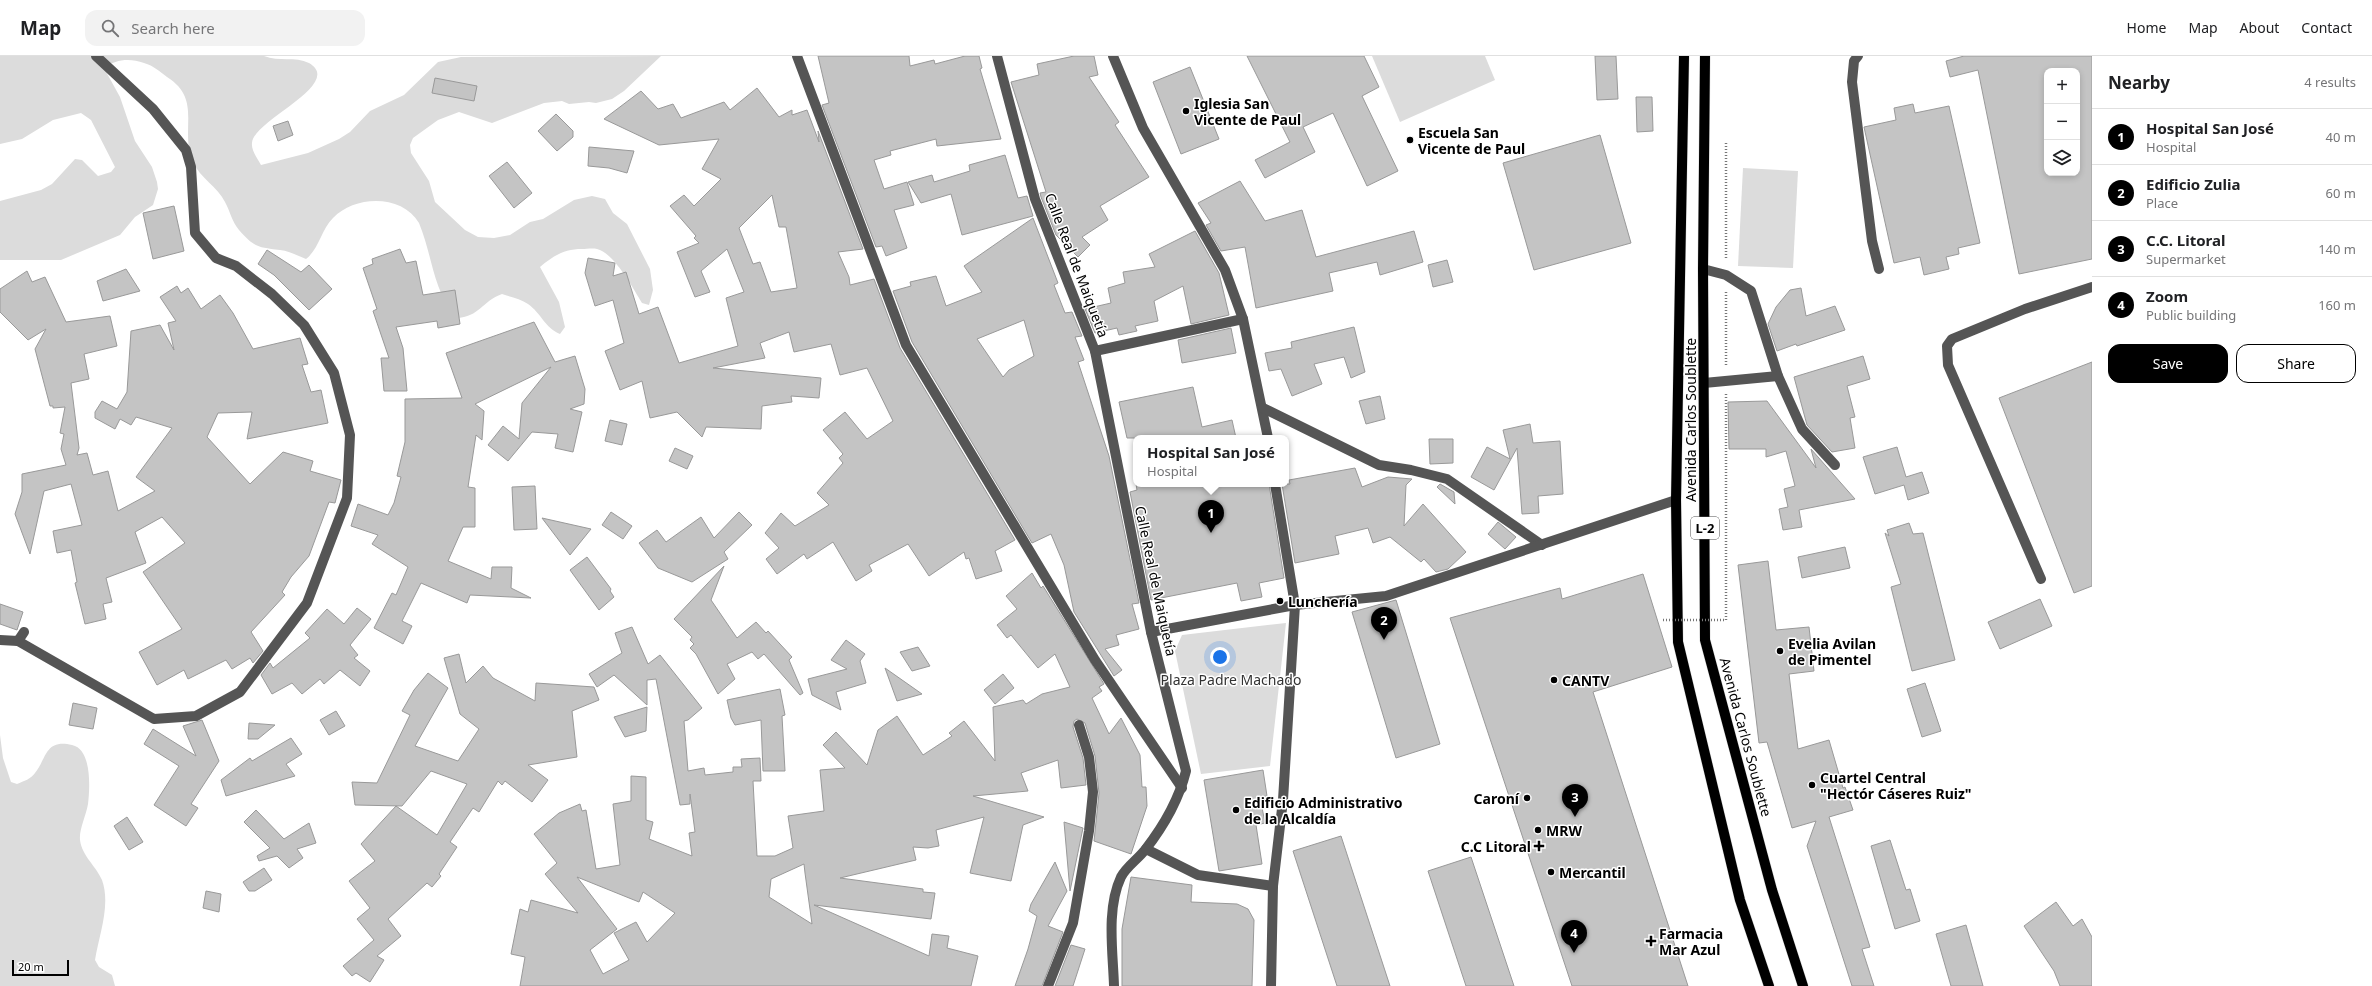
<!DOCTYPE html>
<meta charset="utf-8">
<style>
body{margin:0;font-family:"Noto Sans",sans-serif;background:#f2f2f2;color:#202124}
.controls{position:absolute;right:12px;top:12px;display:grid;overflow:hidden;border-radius:8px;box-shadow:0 2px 6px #0003}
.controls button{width:36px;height:36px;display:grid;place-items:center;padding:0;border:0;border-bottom:1px solid #e0e0e0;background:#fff;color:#202124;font:20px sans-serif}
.scale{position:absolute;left:12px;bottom:10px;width:57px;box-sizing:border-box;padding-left:4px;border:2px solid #000;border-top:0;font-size:11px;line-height:14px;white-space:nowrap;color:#000;-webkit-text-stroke:3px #fff;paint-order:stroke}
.you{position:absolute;left:1220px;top:601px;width:14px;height:14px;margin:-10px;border:3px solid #fff;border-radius:50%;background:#1a73e8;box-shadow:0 0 0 6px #1a73e833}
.badge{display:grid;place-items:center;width:26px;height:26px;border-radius:50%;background:#000;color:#fff;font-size:13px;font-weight:700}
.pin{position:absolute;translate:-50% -33px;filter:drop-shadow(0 1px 2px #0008)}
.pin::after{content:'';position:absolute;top:21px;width:14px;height:12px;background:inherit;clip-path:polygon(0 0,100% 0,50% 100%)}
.popup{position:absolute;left:1133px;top:379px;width:156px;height:52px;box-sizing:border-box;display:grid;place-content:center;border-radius:8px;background:#fff;filter:drop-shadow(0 1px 3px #0005);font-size:13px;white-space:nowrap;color:#757577}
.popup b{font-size:15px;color:#202124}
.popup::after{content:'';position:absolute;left:50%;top:100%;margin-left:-8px;border:8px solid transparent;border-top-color:#fff}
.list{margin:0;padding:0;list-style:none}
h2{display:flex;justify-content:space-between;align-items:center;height:52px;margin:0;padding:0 16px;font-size:17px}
h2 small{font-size:13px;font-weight:400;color:#757577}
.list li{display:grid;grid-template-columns:26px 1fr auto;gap:12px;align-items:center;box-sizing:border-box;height:56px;padding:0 16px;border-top:1px solid #e0e0e0}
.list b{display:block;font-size:15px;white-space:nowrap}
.list p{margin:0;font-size:13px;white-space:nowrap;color:#757577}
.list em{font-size:13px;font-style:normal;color:#757577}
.actions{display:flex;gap:8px;padding:12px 16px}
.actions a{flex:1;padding:9px 0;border:1px solid #000;border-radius:12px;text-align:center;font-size:14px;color:#000}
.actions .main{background:#000;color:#fff}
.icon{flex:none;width:22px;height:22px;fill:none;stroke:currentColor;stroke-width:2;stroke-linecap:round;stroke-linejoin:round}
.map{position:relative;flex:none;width:2092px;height:930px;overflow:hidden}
header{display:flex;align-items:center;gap:24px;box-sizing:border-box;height:56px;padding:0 20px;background:#fff;border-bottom:1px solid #e0e0e0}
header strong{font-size:19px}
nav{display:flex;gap:22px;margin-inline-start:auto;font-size:14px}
.search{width:280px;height:36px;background:#f2f2f2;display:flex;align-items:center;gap:10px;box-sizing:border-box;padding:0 14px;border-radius:12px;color:#757577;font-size:15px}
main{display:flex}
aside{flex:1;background:#fff}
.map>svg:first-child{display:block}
.green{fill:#dcdcdc}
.building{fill:#c4c4c4;stroke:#999;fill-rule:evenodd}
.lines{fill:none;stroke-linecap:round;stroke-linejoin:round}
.major-casing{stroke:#dbdbdb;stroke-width:11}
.path{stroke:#777;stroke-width:2.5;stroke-dasharray:1 2;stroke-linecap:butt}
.minor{stroke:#555;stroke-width:10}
.major{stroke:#000;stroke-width:10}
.path-bridge{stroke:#777;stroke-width:2.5;stroke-dasharray:1 2;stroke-linecap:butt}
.poi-dot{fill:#000;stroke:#fff;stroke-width:1.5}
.labels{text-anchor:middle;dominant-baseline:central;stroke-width:3;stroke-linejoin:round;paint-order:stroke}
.shield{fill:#fff;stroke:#4c4c4c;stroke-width:1}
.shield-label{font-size:13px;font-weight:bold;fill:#000}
.poi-label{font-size:14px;font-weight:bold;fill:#000;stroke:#fff;text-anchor:start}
.street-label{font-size:14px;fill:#000;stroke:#fff}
.park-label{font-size:14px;fill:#333;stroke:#fff}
</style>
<header>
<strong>Map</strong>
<div class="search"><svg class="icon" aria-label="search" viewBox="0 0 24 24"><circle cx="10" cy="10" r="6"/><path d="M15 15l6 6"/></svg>Search here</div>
<nav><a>Home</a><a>Map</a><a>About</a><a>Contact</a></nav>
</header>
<main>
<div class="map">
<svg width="2092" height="930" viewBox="0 0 2092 930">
<rect width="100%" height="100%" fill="#fff"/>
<g class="green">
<path d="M0,0H264C279,6 295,0 309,7C345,28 253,64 252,87C251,95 258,103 261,109L308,97L339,83L350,76L370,55L404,39L438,6L461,1L661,0L624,35L612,43L596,47L589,46L569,48L562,45L544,47L492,67L459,56L438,64L413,82L410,89L411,97L429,125L435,146L465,174L478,181L494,182L510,179L530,166L543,163L574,144L592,140L605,143L613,157L627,168L650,213L653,234L649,249L642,247C633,232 614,197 597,193C593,192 586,193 582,193C564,193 553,200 540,211L559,246L565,271L560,278C545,272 541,257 528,248C521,243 510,241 502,238C482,245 480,261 456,262C432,232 433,201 419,167C402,138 355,139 333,162C321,174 319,193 306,203C298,200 289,195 280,194C258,191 255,192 239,174C232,166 230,155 225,146C218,131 200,122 193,106C179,73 203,44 167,21C159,15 154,10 144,7C130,2 116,3 104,12L120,41L135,85L152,111L157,126L158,133L153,149L135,161L120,179L61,204H0V145L41,134L52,128L75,103L82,104L98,120L111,116L115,111L91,64L81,57L53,64L22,83L0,88Z"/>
<polygon points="1372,0 1485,0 1495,24 1400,66"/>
<polygon points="1743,112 1798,115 1793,212 1738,210"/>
<polygon points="1286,567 1270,710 1201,718 1175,595 1182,579"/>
<path d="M0,679L3,702L11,726L17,728C24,725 31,723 35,717C47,702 45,683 72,689C92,693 90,732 88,748C86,760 79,773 80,784C82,800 96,810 102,824C111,849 99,879 95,904L99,911L112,919L115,930H0Z"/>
</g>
<g class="building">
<polygon points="818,0 909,0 910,10 934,4 935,8 965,0 979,0 982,12 980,13 1001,83 937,90 936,83 890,95 891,99 874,104 884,133 907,126 914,149 894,154 907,192 886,200 882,190 876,191 822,49 829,47"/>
<polygon points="1074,0 1094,0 1098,19 1089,21 1119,66 1115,69 1149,121 1100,150 1108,164 1082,181 1090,189 1078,201 1056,179 1041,141 1040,137 1046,136 1011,26 1039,19 1037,8"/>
<polygon points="1247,0 1364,0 1379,31 1362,40 1398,115 1367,130 1333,57 1303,71 1315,96 1265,122 1255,104 1290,86"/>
<polygon points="1595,0 1616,0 1618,43 1597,44"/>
<path d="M1964,0H2092V203L2019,218L1978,14L1950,21L1946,5ZM2047,15H2077V117H2047Z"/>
<polygon points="1190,11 1219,83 1181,98 1153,26"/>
<polygon points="435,22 477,30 474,45 432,37"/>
<path d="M757,32L779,61L792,54V59L807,54L819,86L818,75L863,193L838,196L849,221L850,229L874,223L900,292L1015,484L995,495L1002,515L976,523L969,502L966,503L964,496L929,520L908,488L869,509L872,515L856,525L833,486L807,503L804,498L777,518L766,503L779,492L765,477L781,457L795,470L829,449L817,437L843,407L839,402L843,398L823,374L845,356L867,383L893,365L867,312L840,319L831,288L794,296L789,276L760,287L765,302L713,312L821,322L819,342L791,340L792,346L762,350L761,373L706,371L702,381L677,356L650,362L642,325L620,334L605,295L624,287L613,244L595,250L585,217L588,202L615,207L613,220L626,216L639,258L658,251L679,307L738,290L726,242L744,236L727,193L701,215L710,236L695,241L677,196L699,187L694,182L696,180L670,150L684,139L694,150L721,123L702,113L719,83L659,89L604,63L641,35L658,53L673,48L681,62L724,46L730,54ZM772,139L779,171H786L797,232L771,236L760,206L753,208L739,172Z"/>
<polygon points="1636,41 1652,41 1653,75 1637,76"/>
<polygon points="1913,48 1915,57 1949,50 1980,187 1958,192 1959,198 1946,201 1949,213 1924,219 1920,201 1894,207 1864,71 1896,64 1894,52"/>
<polygon points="556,58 573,75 573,81 557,95 538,75"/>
<polygon points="288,65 293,79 278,85 273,70"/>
<polygon points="1600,79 1631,187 1534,214 1503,107"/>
<polygon points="589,91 634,95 627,117 609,112 588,110"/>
<polygon points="1005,99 1018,142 1027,140 1033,160 962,179 951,138 921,147 908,126 932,119 934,126 970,115 969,109"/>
<polygon points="507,106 532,137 514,152 489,120"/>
<polygon points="1240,125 1265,165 1302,154 1316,201 1414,175 1423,206 1380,219 1377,206 1329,217 1333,235 1256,252 1245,191 1221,195 1206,169 1211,167 1198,147"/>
<polygon points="174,150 184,195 153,203 143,157"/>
<path d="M1033,162L1058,227L1054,229L1065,257L1072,256L1082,280L1075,281L1084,304L1078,306L1109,400L1139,547L1132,548L1139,573L1116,579L1119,589L1105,593L1122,614L1114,620L1074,556L1064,509L1051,478L1032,487L912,286L893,235L911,230L910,226L936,220L946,250L982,236L964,210ZM1024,264L1034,300L1009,314L1003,321L977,283Z"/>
<polygon points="1195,175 1219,217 1229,259 1191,268 1183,230 1154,245 1158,265 1135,270 1137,275 1119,279 1117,272 1095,277 1085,253 1111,247 1108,232 1125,227 1123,216 1155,211 1149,198"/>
<polygon points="400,193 406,207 416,205 423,239 455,234 460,268 438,272 437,265 396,271 403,292 407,335 384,335 381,302 389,302 373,255 377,253 363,212 373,208 372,203"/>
<polygon points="267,194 301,216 309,209 332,233 309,254 274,219 258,208"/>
<polygon points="1447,204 1453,226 1433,231 1428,209"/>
<polygon points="126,213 140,235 103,245 97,225"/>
<polygon points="27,215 32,226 45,221 66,266 110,260 117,290 84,298 89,323 71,327 79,392 77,399 87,397 93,419 108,415 118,455 155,435 136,421 172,372 136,361 131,369 120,363 115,373 95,362 95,356 102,345 117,353 127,336 131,275 160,269 174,294 168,267 176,265 160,241 177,230 181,237 188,232 201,253 220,239 233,257 253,293 300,282 308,308 302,309 311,336 321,334 328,367 247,383 252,356 218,357 207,381 250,428 283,396 313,405 310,415 341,424 335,447 329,446 309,500 291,521 282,536 285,539 251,576 263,595 253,607 250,602 232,613 226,604 188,623 184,614 157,629 139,596 182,573 143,516 185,487 162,461 135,476 146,507 106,522 112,546 103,548 106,563 85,568 75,527 77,526 71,494 57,497 53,475 82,469 71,428 44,435 30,498 15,458 22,436 22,418 66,409 61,393 64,378 60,377 65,351 53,352 53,350 50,350 35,293 46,273 28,284 0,256 0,233"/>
<polygon points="1801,232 1806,260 1835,250 1845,274 1797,290 1796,288 1777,295 1768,268 1776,251 1790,234"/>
<polygon points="534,266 555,306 575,300 585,333 584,348 570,353 582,356 573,396 555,392 558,378 532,376 508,405 488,389 503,370 519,383 522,347 551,311 475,348 484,355 482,384 476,379 468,431 475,432 475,471 463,471 448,505 491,523 492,511 512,511 511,532 531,542 470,539 467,547 421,527 402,565 412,570 403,588 374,572 392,537 396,539 408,511 372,488 378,479 351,470 358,448 388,459 394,447 401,421 397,420 405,386 405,343 462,342 446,297"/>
<polygon points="1354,271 1365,316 1351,322 1344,301 1314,308 1322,328 1292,340 1281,313 1269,315 1265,297 1292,292 1291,286"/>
<polygon points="1231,272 1236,297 1182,307 1178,284"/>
<polygon points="1863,300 1870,323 1847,330 1855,361 1850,362 1855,392 1832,396 1807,369 1794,321"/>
<polygon points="2092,306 2092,530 2074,537 1999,342"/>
<polygon points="1193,331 1202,371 1232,364 1236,382 1127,382 1119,346"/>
<polygon points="1380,340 1385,363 1366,368 1359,345"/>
<polygon points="1767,345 1816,412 1811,393 1855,443 1799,454 1802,471 1783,474 1779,453 1788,451 1784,433 1795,430 1786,395 1766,401 1766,393 1729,393 1728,346"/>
<polygon points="610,364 627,368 622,389 605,385"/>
<polygon points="1530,368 1533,387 1560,385 1563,438 1538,440 1539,457 1522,458 1517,392 1494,434 1471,421 1487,391 1510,403 1503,374"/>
<polygon points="1429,383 1453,383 1453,407 1430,408"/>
<polygon points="1897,391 1906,421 1922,416 1929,437 1908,444 1904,429 1875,438 1863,401"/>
<polygon points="675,392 693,400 687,413 669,405"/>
<polygon points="1355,412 1362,431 1388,421 1412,423 1406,429 1404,470 1423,448 1466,496 1448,513 1436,516 1424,503 1421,506 1390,481 1373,487 1368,472 1335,480 1339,498 1295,507 1282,428 1290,428 1289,424"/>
<polygon points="1136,428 1269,428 1284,522 1259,527 1262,541 1241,545 1237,527 1151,544 1130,436 1137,434"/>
<polygon points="1440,428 1454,436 1455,448 1437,431"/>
<polygon points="535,430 537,473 514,474 512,431"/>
<polygon points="611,456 632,470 623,483 602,469"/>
<polygon points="739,456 752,469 724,496 728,503 692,526 658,512 639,487 657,474 666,486 701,461 714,482"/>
<polygon points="542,462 591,473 570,499"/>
<polygon points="1498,466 1516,481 1505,493 1488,478"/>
<polygon points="1909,467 1913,478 1923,477 1955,604 1912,615 1891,531 1901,528 1885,477 1889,480 1887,474"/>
<polygon points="1845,491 1850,512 1802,522 1798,501"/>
<polygon points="587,501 611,533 610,535 614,541 599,554 570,514"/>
<polygon points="1768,505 1776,574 1809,571 1814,615 1789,618 1798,693 1829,684 1843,732 1845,731 1853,754 1829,761 1870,891 1862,893 1874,930 1852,930 1807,790 1816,765 1792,772 1767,686 1759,687 1738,509"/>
<polygon points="724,510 711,544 737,582 756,566 766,577 768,575 792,601 789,604 803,637 800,639 764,598 758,603 752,596 727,608 735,623 718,638 696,598 690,592 694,588 690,584 692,581 674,563"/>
<path d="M1032,517L1041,532L1043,530L1104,628L1099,631L1102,635L1092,642L1109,678L1121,662L1140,699L1142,731H1146L1147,750L1131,798L1094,785L1099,737L1095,700L1085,667L1077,663L1074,665L1073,671L1083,702L1086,729L1061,732L1058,704L1021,717L1028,735L973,740L1044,761L1023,769L1011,825L970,817L984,761L936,774L939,790L928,792L913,791L916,804L840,822L923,833V836L935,837L931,863L814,849L929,900L932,878L949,880L947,892L978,900L971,930H520L525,901L511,898L520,853L528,856L531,844L578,857L545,818L557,807L534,778L559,757L580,748L582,755L586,754L596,813L620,809L613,748L631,745V720L646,721V764L653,766L649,783L692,800L689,777L695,776L690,738V748L680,749L656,623L647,624V649L614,619L597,631L589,618L622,597L615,577L632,571L648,608L660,599L702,652L688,664L684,665L688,715L704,712L705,719L733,716V711H742L741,703L760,702L761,725H753L757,800H775L793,792L788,760L824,755L820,714L845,712L823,689L836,676L867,709L878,674L897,660L923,699L952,680L949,677L964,665L995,705L993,651L1023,644L1026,648L1042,638L1070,631L1055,598L1038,612L1011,579L1007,582L997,569L1017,553L1006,540ZM804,808L805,817L812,868L769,841L771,823ZM577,821L639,846L643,836L675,857L647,886L636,866L614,877L629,904L603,918L590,894L617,873Z"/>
<polygon points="1643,518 1672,611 1593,636 1688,930 1572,930 1450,562 1560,532 1562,543"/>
<polygon points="2040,543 2052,570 2000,593 1988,566"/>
<polygon points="1396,544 1440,688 1396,702 1352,556"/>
<polygon points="0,548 23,556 17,574 0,568"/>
<polygon points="357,552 371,563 350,589 358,599 354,602 370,615 360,630 340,614 324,628 320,623 302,638 292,627 272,638 261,619 270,607 273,612 310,582 305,577 327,553 344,568"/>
<polygon points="846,584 865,598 860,605 866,627 836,636 841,654 812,639 808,623 847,613 831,604"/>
<polygon points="918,591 930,610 912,615 900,596"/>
<polygon points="459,598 466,627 483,610 493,622 535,645 536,627 594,631 599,644 572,655 577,701 528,709 548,724 532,746 505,725 502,729 498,725 479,756 473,752 450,786 457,791 439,818 441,820 432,831 427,827 388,863 401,880 377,900 384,904 370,926 356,917 352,920 343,910 374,884 357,863 370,852 349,825 375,805 361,788 396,750 437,779 467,728 431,715 402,750 355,749 352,726 377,727 410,659 402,655 414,634 428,617 448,632 415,690 458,705 479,673 460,658 444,602"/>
<polygon points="885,612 922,638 897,645"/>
<polygon points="1003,618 1014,632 995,648 984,634"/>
<polygon points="1925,627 1941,675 1922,681 1907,633"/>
<polygon points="780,633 785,659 782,660 785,715 763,715 761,664 735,669 731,662 727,644"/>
<polygon points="73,647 97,652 93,673 69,669"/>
<polygon points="647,651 646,675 625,681 614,661"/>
<polygon points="336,655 345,670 329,679 320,664"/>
<polygon points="202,664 219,705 191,748 198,752 186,770 154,749 179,710 144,688 153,673 196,700 183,670"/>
<polygon points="249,667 275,669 258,683 248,683"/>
<polygon points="291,682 302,698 286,708 295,720 226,740 221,724 250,702 252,705"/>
<polygon points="1263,714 1267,740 1260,741 1265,767 1256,769 1262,808 1219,815 1204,724"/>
<polygon points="256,754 284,783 309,767 316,787 297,793 303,802 289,812 277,800 259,805 257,800 270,792 244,766"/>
<polygon points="127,761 143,786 129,794 114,770"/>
<polygon points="1064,766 1083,772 1070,835"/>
<polygon points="1341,780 1390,930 1337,930 1293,795"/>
<polygon points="1890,784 1906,834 1910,833 1920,865 1895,873 1871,790"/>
<polygon points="1471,801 1514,930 1466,930 1428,815"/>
<polygon points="1055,806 1067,835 1048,870 1063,876 1042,930 1015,930 1028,893 1037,860 1029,855 1031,848"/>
<polygon points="264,812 272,824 255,835 249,835 243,826"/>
<polygon points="1131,821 1192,829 1191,846 1237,848 1248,853 1254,864 1252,930 1122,930 1122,873"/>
<polygon points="206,835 221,838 219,856 203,852"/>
<polygon points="2056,846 2073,870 2082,863 2092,881 2092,930 2060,930 2054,915 2024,870"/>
<polygon points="1966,869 1983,930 1951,930 1936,878"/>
<polygon points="1071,889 1085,893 1073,930 1055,930"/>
</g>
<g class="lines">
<defs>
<g id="major">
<polyline points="1684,0 1676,444 1678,586 1740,844 1769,930"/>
<polyline points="1705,0 1703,213 1705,584 1772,834 1803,930"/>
</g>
</defs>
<use href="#major" class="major-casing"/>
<g class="path">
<polyline points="1726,87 1726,203"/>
<polyline points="1726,236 1726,311"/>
<polyline points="1726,564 1726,338"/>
</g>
<g class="minor">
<polyline points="797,0 906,289 1095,604 1182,732"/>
<path d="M997,0L1035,143L1095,295L1151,576L1186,715C1179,743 1163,771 1145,794C1138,803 1126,811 1121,821C1106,853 1113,896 1114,930"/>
<polyline points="1113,0 1143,72 1225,214 1243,263 1268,382"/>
<polyline points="1858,0 1854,5 1852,26 1872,185 1879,213"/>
<polyline points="1703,213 1726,219 1751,235 1778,320 1802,373 1835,409"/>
<polyline points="1095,295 1243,263"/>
<polyline points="1704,327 1778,320"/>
<polyline points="1263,352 1379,409 1411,414 1447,423 1542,489"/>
<polyline points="2041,523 1948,309 1947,290 1952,283 2025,253 2092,231"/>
<polyline points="1151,576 1295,549 1386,540 1676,444"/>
<polyline points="0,584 18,585 24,576"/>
<polyline points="18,585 154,663 196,660 240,636 307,547 347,442 350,379 334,317 304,269 272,238 236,210 216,202 195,177 191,111 186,94 153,53 96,0"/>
<polyline points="1146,793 1198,819 1273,830"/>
<polyline points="1048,930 1073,867 1089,775 1093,736 1089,701 1079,669"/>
<polyline points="1271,930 1273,830 1283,744 1295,549 1275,428"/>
</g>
<use href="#major" class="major"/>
<polyline class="path-bridge" points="1663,564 1726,564"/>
</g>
<g class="poi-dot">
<circle cx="1186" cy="55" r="4"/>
<circle cx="1410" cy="84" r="4"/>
<circle cx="1280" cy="545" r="4"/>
<circle cx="1780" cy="595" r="4"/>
<circle cx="1554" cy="624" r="4"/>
<circle cx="1812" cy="729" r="4"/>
<circle cx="1527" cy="742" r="4"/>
<circle cx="1236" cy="754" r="4"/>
<circle cx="1538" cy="774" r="4"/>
<path d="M1537 784h4v4h4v4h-4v4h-4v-4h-4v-4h4z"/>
<circle cx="1551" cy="816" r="4"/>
<path d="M1649 879h4v4h4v4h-4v4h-4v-4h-4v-4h4z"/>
</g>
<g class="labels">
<rect class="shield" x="1691" y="461" width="28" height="22" rx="3"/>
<g class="shield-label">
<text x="1705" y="472">L-2</text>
</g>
<g class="poi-label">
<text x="1194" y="47">Iglesia San<tspan x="1194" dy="16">Vicente de Paul</tspan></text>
<text x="1418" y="76">Escuela San<tspan x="1418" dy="16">Vicente de Paul</tspan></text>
<text x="1288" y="545">Lunchería</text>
<text x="1788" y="587">Evelia Avilan<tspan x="1788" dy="16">de Pimentel</tspan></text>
<text x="1562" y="624">CANTV</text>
<text x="1820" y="721">Cuartel Central<tspan x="1820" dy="16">"Hectór Cáseres Ruiz"</tspan></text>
<text x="1519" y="742" text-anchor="end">Caroní</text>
<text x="1244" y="746">Edificio Administrativo<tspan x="1244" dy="16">de la Alcaldía</tspan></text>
<text x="1546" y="774">MRW</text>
<text x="1531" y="790" text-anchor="end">C.C Litoral</text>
<text x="1559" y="816">Mercantil</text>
<text x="1659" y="877">Farmacia<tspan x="1659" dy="16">Mar Azul</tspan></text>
</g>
<g class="street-label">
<text transform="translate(1077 209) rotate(69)">Calle Real de Maiquetía</text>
<text transform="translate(1690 364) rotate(-90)">Avenida Carlos Soublette</text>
<text transform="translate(1156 525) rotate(78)">Calle Real de Maiquetía</text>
<text transform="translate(1746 681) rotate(75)">Avenida Carlos Soublette</text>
</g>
<g class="park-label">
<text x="1231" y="623">Plaza Padre Machado</text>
</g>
</g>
</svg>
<div class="controls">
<button>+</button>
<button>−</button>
<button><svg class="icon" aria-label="layers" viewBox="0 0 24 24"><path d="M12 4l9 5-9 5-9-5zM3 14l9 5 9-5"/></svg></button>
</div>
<div class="scale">20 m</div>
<div class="you"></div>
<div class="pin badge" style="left:1211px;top:477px">1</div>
<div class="popup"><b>Hospital San José</b>Hospital</div>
<div class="pin badge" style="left:1384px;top:584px">2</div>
<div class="pin badge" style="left:1575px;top:761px">3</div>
<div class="pin badge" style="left:1574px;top:897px">4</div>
</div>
<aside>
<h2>Nearby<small>4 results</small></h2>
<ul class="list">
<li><span class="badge">1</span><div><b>Hospital San José</b><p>Hospital</p></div><em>40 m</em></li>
<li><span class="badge">2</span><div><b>Edificio Zulia</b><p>Place</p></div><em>60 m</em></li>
<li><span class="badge">3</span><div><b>C.C. Litoral</b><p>Supermarket</p></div><em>140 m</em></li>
<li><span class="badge">4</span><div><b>Zoom</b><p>Public building</p></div><em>160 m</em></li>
</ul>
<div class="actions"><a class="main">Save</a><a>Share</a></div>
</aside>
</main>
